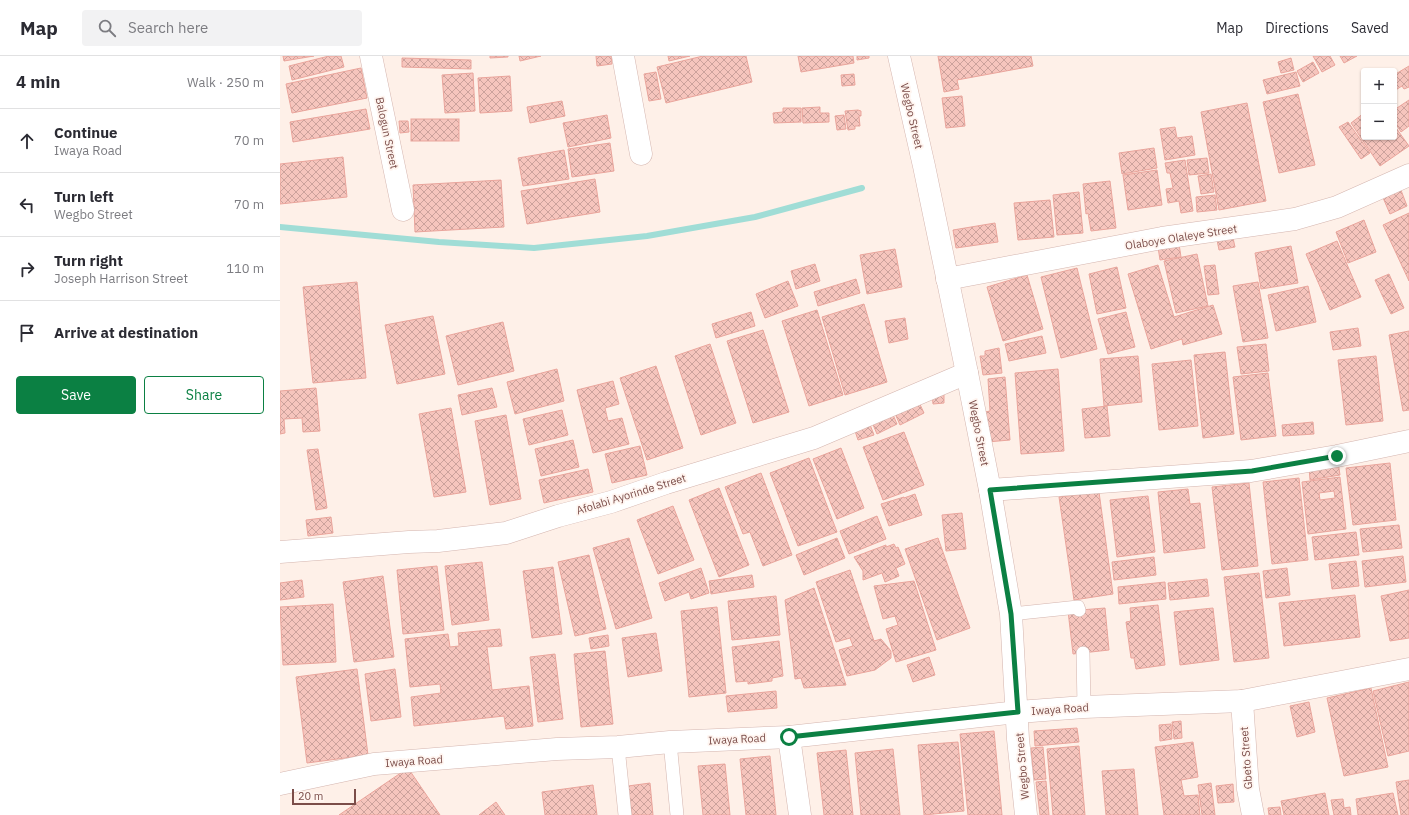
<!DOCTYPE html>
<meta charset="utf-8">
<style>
body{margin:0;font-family:"IBM Plex Sans",sans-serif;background:#f2f2f3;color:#2b2b33}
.controls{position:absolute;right:12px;top:12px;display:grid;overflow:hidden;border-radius:4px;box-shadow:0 1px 3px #0004}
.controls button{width:36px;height:36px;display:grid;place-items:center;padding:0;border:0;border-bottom:1px solid #e1e1e2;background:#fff;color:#2b2b33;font:20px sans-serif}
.scale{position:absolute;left:12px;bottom:10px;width:64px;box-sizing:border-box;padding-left:4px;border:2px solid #7b4d49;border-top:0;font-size:11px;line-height:14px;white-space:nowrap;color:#7b4d49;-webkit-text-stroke:3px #fff5f0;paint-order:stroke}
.stop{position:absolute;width:12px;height:12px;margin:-9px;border:3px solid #0b8043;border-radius:50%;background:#fff}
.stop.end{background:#0b8043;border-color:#fff;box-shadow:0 1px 4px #0008}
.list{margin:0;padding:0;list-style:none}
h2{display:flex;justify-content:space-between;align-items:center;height:52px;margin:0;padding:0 16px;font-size:17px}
h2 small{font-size:13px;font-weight:400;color:#7c7c81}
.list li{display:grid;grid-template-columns:26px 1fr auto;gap:12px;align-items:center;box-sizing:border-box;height:64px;padding:0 16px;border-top:1px solid #e1e1e2}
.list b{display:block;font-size:15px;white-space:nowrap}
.list p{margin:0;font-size:13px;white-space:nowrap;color:#7c7c81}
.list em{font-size:13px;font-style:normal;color:#7c7c81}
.actions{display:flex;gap:8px;padding:12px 16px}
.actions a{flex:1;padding:9px 0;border:1px solid #0b8043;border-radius:4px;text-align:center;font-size:14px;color:#0b8043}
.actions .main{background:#0b8043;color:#fff}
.icon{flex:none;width:22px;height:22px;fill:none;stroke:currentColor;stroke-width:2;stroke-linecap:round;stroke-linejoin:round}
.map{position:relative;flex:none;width:1129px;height:759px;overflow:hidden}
header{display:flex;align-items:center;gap:24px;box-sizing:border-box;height:56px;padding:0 20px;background:#fff;border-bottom:1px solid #e1e1e2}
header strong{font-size:19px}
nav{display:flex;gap:22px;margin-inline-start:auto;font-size:14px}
.search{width:280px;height:36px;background:#f2f2f3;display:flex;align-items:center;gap:10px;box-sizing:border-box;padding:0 14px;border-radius:4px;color:#7c7c81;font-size:15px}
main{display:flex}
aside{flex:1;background:#fff}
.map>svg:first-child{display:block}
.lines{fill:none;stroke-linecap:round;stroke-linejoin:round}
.stream{stroke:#a0ddd6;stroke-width:6}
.building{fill:url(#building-cross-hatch);stroke:#eaa59c;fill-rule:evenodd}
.service-casing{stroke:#d4b5af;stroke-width:14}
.minor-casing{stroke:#d4b5af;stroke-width:23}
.tertiary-casing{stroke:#d4b5af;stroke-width:23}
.service{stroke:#fff;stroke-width:13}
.minor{stroke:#fff;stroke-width:22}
.tertiary{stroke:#fff;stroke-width:22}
.route{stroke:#0b8043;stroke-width:5}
.labels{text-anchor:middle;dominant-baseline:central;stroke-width:3.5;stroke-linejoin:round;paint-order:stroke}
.street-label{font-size:11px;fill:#7b4d49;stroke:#fff5f0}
</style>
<header>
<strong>Map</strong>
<div class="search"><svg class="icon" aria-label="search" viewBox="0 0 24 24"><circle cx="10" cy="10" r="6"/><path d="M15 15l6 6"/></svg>Search here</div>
<nav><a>Map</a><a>Directions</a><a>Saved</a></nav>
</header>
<main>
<aside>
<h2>4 min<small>Walk · 250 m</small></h2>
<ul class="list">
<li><svg class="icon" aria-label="ahead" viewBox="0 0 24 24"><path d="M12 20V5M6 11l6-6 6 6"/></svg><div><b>Continue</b><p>Iwaya Road</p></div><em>70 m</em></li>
<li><svg class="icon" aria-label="left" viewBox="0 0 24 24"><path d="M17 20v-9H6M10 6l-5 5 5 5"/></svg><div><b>Turn left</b><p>Wegbo Street</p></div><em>70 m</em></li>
<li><svg class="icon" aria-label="right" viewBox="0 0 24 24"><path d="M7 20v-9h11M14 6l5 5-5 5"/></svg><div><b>Turn right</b><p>Joseph Harrison Street</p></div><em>110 m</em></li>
<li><svg class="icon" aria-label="arrive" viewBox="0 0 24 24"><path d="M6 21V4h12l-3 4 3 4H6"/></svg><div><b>Arrive at destination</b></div></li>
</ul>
<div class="actions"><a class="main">Save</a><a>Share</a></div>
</aside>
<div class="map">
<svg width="1129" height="759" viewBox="0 0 1129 759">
<defs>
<pattern id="building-cross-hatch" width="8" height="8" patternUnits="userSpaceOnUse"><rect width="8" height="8" fill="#f6c5bd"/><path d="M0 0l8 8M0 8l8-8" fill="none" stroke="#cca29c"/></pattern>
</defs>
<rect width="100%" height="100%" fill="#fef0e8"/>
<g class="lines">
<polyline class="stream" points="0,171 159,186 254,192 367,180 475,161 582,132"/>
</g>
<g class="building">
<polygon points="3,0 34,0 4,5"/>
<polygon points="49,0 61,0 64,11 12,24 9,10"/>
<polygon points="210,0 228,0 228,1 210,2"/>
<polygon points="239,0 261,0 240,5"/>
<polygon points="316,0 331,0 332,8 317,10"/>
<polygon points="388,0 410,0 389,5"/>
<polygon points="423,0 466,0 472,26 386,47 377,11"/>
<polygon points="518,0 573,0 574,7 521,16"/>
<polygon points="577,0 589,0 589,2 577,4"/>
<polygon points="658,0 751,0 753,10 677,24 679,33 664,36"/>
<polygon points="1033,0 1050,0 1055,9 1042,16"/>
<polygon points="1060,0 1077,0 1064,7"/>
<polygon points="122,2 191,4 191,13 122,11"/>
<polygon points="1011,2 1014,14 1001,17 998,6"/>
<polygon points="1033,6 1039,17 1023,26 1017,15"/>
<polygon points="1129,10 1129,31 1124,33 1122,30 1114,35 1114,19"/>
<polygon points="81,12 87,42 12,57 6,28"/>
<polygon points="376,16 381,43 369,45 364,18"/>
<polygon points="1016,16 1020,30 987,38 983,24"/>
<polygon points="193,17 195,55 165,57 162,19"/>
<polygon points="574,18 575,29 562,30 561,19"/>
<polygon points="230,20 232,55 200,57 198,22"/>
<polygon points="1018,38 1035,109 999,117 983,46"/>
<polygon points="682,40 685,70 666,72 662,42"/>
<polygon points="1129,44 1129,70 1121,76 1114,65 1114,54"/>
<polygon points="282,45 285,60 250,67 247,51"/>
<polygon points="967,47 986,145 939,154 921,56"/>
<polygon points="540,51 540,57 549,57 549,66 523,67 522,52"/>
<polygon points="503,52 521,52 521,66 494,67 493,57 503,56"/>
<polygon points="86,53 90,73 13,86 10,66"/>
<polygon points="578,54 581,55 581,60 579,60 580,70 575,70 575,73 568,74 565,55"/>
<polygon points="1084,57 1084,81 1114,81 1114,69 1129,90 1100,110 1071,67"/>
<polygon points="327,59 331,82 288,91 283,67"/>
<polygon points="564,59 566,73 557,74 555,60"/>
<rect x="131" y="63" width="48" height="22"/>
<polygon points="119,65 128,65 129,76 120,77"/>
<polygon points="1068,66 1090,97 1081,103 1059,71"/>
<polygon points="895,71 897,82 912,80 915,99 885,104 880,73"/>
<polygon points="330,87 334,115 292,121 288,93"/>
<polygon points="874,92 877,112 842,118 839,97"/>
<polygon points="284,94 289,123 243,130 238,102"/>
<polygon points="63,101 67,141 0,148 0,108"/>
<polygon points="927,102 929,117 909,119 907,104"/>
<polygon points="905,104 913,155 901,157 899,145 888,147 886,133 893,132 890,117 887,117 885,107"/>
<polygon points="877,114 882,149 848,154 843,119"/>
<polygon points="931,118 934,136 921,138 918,120"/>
<polygon points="315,123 320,156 247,168 241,135"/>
<polygon points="221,124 224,171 135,176 133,129"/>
<polygon points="830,125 836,172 811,175 808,157 806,158 803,128"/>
<polygon points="1119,129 1127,150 1110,158 1101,137"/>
<polygon points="799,136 803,177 777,179 773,139"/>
<polygon points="935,139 937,154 917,156 916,141"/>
<polygon points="770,144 774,181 738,184 734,147"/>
<polygon points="1129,157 1129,225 1103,169"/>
<polygon points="1084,164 1096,196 1068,207 1056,176"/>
<polygon points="715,167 718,186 676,192 673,174"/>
<polygon points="953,182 955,191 939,194 937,184"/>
<polygon points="1057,185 1081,241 1050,254 1026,198"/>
<polygon points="899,188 901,201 880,204 878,191"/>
<polygon points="1011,190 1018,227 981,233 975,197"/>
<polygon points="615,193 622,231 587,238 580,199"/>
<polygon points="917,198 928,250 896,257 884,205"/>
<polygon points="535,208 540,225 516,233 511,215"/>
<polygon points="878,209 894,261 933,249 942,278 903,289 902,283 871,293 848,218"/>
<polygon points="935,209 939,238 928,239 924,210"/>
<polygon points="837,211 846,252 817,258 809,218"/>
<polygon points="797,212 817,293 781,302 761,221"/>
<polygon points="1109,218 1124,252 1111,258 1095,224"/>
<polygon points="747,219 763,273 723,285 707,231"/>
<polygon points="576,223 580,237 538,250 534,236"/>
<polygon points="508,225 518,250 485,262 476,238"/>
<polygon points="77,226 86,322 33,327 23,231"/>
<polygon points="978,226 988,282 963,286 953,230"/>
<polygon points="1028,230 1036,266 996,275 988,239"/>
<polygon points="584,248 607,326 565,339 542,261"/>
<polygon points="537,254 563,339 529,350 502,265"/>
<polygon points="471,256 475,270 436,282 432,268"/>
<polygon points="846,256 855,291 828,298 818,263"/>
<polygon points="153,260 165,318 117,328 105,269"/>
<polygon points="625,262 628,283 609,287 605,265"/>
<polygon points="223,266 234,315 178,329 166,280"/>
<polygon points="1078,272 1081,290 1053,294 1050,276"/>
<polygon points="483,274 509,356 473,367 447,285"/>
<polygon points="1129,275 1129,354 1123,355 1109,279"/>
<polygon points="762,280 766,297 729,305 725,288"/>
<polygon points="430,288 456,367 421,379 395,300"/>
<polygon points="986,288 989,315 961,318 957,291"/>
<polygon points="719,292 722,317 703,319 700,300 705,300 705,295"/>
<polygon points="945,296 954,378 923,382 914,299"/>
<polygon points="858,300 862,346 824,350 820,303"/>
<polygon points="1096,300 1103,365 1066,369 1058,304"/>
<polygon points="911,304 918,370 879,374 872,308"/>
<polygon points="376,310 403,392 367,404 340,322"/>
<polygon points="277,313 284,345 235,358 227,326"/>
<polygon points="778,313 784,395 741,398 735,317"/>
<polygon points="988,317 996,380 961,384 953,321"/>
<polygon points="725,321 730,384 707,386 705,356 710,355 708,323"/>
<polygon points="333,325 339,348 325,352 328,365 342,362 349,388 313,397 297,334"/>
<polygon points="36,332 40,375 23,376 22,362 4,363 5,377 0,378 0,335"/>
<polygon points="212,332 217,351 182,359 178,339"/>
<polygon points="664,336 664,347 653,348 652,337"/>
<polygon points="637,342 644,357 620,369 613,353"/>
<polygon points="827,350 830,380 805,382 802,353"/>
<polygon points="171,352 186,436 154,441 139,358"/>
<polygon points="282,354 288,379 249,389 243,363"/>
<polygon points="611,354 617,368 597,378 591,364"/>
<polygon points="226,359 241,443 210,449 195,365"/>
<polygon points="589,366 594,379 578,384 574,372"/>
<polygon points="1033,366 1034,378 1003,380 1002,369"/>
<polygon points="624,376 644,429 603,444 583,391"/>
<polygon points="293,384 299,411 261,420 255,393"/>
<polygon points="360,390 367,419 332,427 325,398"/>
<polygon points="561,392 584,452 557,463 533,403"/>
<polygon points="38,393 47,452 36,454 27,394"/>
<polygon points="529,402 557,476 518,490 490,417"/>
<polygon points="1058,406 1060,419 1030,424 1029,411"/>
<polygon points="1110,407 1116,464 1073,469 1066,412"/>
<polygon points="308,413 313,436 264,447 259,424"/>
<polygon points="481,417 512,499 483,510 470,476 463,478 445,431"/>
<path d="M1060,421L1066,473L1028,478L1022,426ZM1054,435L1055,442L1040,444L1039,437Z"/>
<polygon points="1019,422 1028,504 992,508 983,426"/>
<polygon points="969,427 978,510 942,514 932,431"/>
<polygon points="439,432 469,509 439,521 409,444"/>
<polygon points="908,433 910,448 920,447 925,492 884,497 878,436"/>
<polygon points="819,436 833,538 794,544 779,441"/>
<polygon points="635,438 642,459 609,470 601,448 624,441 624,442"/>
<polygon points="868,440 875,496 837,501 830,444"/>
<polygon points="393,450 414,504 378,518 357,464"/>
<polygon points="682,457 686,493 666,495 662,459"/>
<polygon points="597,460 606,483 569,498 560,475"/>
<polygon points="51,461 53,477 28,480 26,464"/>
<polygon points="1119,469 1122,492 1083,496 1080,473"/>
<polygon points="1076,476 1079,499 1035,504 1032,481"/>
<polygon points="349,482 372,562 336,573 313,492"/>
<polygon points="557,482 565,502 524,519 516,499"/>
<polygon points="658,482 690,572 657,584 625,493"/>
<polygon points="614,488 616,492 618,491 625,508 616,512 619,520 605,526 602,517 583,524 583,515 574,501 606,489 606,491"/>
<polygon points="309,499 326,573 295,580 278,506"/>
<polygon points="1123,500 1126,526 1085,531 1082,505"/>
<polygon points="874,501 876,519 834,524 832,506"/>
<polygon points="1076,505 1079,530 1052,533 1049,508"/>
<polygon points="202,506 209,564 172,569 165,510"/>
<polygon points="157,510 164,574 123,578 117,514"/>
<polygon points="273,511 282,578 252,582 243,515"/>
<polygon points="421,512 429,537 411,543 409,536 385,545 379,527"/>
<polygon points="1007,512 1010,539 986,542 983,515"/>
<polygon points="570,514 594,585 601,583 611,595 611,602 595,614 567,620 559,594 573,590 570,582 556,586 536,526"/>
<polygon points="979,517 989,602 954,606 944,521"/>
<polygon points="472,519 474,531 431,538 429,525"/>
<polygon points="103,520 114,601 74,606 63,526"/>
<polygon points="927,523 929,540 890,544 888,527"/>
<polygon points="22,524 24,541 0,544 0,527"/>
<polygon points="634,525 656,594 616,606 606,573 618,569 615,560 603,563 594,530"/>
<polygon points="885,526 886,543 839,548 838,531"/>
<polygon points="534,532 566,629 524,632 521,622 515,623 505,544"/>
<polygon points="1129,534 1129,582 1110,585 1101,540"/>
<polygon points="1075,539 1080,581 1004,590 999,547"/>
<polygon points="496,540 500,579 452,584 448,545"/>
<polygon points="53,548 56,606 3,609 0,551"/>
<polygon points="878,549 885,609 856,613 854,602 851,602 846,566 851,565 850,552"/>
<polygon points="437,551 446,637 409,641 401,555"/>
<polygon points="825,552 829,594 793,598 788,555"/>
<polygon points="933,552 939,604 900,609 894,556"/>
<polygon points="220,573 222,590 207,591 212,634 249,630 253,670 226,673 224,660 134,670 131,641 161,637 160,628 130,631 125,583 168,578 170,591 179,590 178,577"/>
<polygon points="376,577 382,615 348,621 342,582"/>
<polygon points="328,579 329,590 311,593 309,582"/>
<polygon points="499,585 503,620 492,622 492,625 468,628 468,625 456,626 452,591"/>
<polygon points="325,595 333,668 301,671 294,598"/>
<polygon points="275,598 283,663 258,666 250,601"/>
<polygon points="649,601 655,619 633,626 627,609"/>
<polygon points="77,613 88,699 27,707 16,621"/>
<polygon points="115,613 121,661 91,665 85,618"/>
<polygon points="1129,626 1129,695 1108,700 1093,635"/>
<polygon points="1091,632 1108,711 1064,720 1047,642"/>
<polygon points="496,635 497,652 448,656 446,640"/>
<polygon points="1029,646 1035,676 1017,681 1010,650"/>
<polygon points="901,665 902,682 894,683 892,666"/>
<polygon points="891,668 892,683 880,685 879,669"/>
<polygon points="797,672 799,686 755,690 754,675"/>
<polygon points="714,675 722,759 688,759 680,678"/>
<polygon points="678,686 684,755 644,759 638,689"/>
<polygon points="913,686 918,721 901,724 904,740 918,739 920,759 884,759 875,691"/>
<polygon points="799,690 805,759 773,759 767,693"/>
<polygon points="763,691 766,723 754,724 751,692"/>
<polygon points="613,693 620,759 581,759 575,697"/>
<polygon points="566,694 573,759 544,759 537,697"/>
<polygon points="490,700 496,759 466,759 460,703"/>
<polygon points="445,708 450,759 423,759 418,710"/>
<polygon points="128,712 160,759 59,759"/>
<polygon points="854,713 858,759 826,759 822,715"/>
<polygon points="1129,724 1129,759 1121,759 1116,726"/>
<polygon points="766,725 769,759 760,759 756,726"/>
<polygon points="370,727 373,759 352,759 348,730"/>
<polygon points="931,727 935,759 922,759 918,729"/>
<polygon points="953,728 954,746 938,747 936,730"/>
<polygon points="313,729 317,759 265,759 262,736"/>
<polygon points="1045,737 1049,759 1004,759 1001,745"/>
<polygon points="1113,737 1118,759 1078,759 1076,743"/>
<polygon points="1063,743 1064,752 1070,751 1071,759 1054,759 1051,744"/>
<polygon points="216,746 225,759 199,759"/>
<polygon points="1000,751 1001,759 989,759 988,752"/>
</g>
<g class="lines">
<defs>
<g id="service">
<polyline points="731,558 798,551 799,554"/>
<polyline points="803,597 804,651"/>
<polyline points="390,686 397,759"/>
<polyline points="338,691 345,759"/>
</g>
<g id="minor">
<polyline points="91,0 123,154"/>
<polyline points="343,0 361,98"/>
<polyline points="619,0 644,110 687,317 710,434 731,558 738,683 746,759"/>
<polyline points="667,223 882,182 1015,163 1057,151 1129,119"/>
<polyline points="710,434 971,415 1057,400 1129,385"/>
<polyline points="0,496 129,486 158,485 226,477 278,460 331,446 386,427 534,382 687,317"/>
<polyline points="962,645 968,733 973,759"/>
<polyline points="509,681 520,759"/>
</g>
<polyline id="tertiary" points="0,728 94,708 277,693 338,691 390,686 509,681 738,656 804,651 962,645 1129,613"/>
</defs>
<use href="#service" class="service-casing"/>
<use href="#minor" class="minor-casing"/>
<use href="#tertiary" class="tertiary-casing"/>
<use href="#service" class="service"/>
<use href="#minor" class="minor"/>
<use href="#tertiary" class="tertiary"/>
</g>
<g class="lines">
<polyline class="route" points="509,681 738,656 731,558 710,434 972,415 1057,400"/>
</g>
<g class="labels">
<g class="street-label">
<text transform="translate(632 60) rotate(77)">Wegbo Street</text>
<text transform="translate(107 77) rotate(78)">Balogun Street</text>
<text transform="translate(901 181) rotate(-9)">Olaboye Olaleye Street</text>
<text transform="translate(699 377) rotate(79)">Wegbo Street</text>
<text transform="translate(351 438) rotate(-17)">Afolabi Ayorinde Street</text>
<text transform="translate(780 653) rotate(-4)">Iwaya Road</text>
<text transform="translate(457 683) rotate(-3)">Iwaya Road</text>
<text transform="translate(966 702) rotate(-94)">Gbeto Street</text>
<text transform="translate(134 705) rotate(-4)">Iwaya Road</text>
<text transform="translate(742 710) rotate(-95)">Wegbo Street</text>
</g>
</g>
</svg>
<div class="controls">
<button>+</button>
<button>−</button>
</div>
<div class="scale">20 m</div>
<div class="stop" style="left:509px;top:681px"></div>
<div class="stop end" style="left:1057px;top:400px"></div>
</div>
</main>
